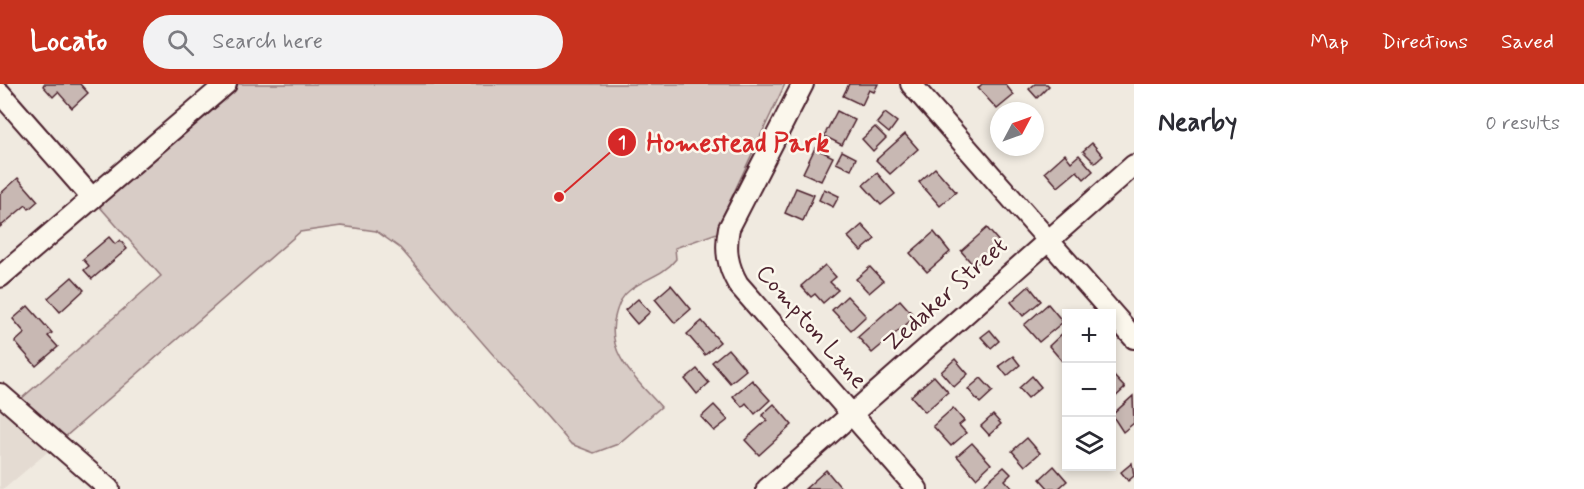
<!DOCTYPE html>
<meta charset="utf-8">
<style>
body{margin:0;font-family:Mynerve,sans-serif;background:#f2f2f3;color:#2b2b33}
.controls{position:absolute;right:18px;bottom:18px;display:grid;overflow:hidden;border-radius:0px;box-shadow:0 3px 9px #0003}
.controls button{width:54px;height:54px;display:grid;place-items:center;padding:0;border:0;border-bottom:2px solid #e1e1e2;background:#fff;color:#2b2b33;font:30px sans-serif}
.compass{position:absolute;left:990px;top:18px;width:54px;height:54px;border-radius:50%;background:#fff;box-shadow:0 3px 9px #0003;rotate:49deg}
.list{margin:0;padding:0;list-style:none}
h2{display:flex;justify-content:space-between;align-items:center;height:78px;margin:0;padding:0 24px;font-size:26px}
h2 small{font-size:20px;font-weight:400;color:#7c7c81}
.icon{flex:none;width:33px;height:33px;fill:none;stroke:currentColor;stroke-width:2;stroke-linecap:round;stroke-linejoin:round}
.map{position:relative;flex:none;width:1134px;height:405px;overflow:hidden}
header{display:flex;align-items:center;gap:36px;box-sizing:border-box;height:84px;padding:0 30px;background:#c8321e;color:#fff}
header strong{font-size:28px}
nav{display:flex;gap:33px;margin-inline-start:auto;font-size:21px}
.search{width:420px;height:54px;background:#f2f2f3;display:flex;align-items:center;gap:15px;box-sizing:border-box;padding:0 21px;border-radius:33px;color:#7c7c81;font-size:22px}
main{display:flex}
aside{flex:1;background:#fff}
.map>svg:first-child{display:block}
.built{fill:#e4dbd2}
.green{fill:#d8ccc6;stroke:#917678;stroke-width:1.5}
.building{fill:#c8b8b3;stroke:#4a1f2b;stroke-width:1.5}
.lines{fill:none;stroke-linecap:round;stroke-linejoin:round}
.minor-casing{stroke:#4a1f2b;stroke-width:24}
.path{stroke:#4a1f2b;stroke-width:3;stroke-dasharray:1.5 4.5;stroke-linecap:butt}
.minor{stroke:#fbf7ec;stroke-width:20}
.labels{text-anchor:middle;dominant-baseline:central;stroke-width:5;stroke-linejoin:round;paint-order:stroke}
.street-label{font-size:24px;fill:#4a1f2b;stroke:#fbf7ec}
.leader{fill:none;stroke:#d62828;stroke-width:2}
.callout-dot{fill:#d62828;stroke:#fbf7ec;stroke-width:2}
.mark-label{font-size:18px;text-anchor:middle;font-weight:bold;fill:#fff}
.callout-label{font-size:26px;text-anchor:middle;font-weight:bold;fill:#d62828;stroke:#fbf7ec;stroke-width:5;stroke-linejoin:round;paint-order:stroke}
</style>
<header>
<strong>Locato</strong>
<div class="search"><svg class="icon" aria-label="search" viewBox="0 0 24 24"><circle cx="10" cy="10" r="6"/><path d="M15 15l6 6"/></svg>Search here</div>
<nav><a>Map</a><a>Directions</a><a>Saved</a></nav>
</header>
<main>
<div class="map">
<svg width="1134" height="405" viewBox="0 0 1134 405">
<rect width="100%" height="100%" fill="#f0eae0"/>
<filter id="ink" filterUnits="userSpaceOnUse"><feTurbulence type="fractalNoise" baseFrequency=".0167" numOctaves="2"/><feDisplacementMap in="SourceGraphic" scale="12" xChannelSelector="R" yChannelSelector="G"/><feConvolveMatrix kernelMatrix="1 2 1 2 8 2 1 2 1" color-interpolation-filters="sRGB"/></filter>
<g filter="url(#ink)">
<polygon class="built" points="0,310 57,360 4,405 0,405"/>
<path class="green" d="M226,0H785L720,138L717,149L675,164L676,175C663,192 645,194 630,206C622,212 619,219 616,229C603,268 637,296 661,323L618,360L594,369L571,360L400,164L376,147L341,142L300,148L57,360L13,322L161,192L92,114Z"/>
<g class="building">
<polygon points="44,0 80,0 88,9 72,24 58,8 53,13 43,2"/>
<polygon points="849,0 878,0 874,8 869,6 862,21 843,12"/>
<polygon points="982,0 1005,0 1014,11 997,25 978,4"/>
<polygon points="1035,0 1047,0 1049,2 1037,14 1029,5"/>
<polygon points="837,27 855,36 842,61 824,52"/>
<polygon points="885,29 897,38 889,49 877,39"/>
<polygon points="875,43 886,54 873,67 862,55"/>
<polygon points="905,50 918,65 890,90 876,76"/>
<polygon points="1092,59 1103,72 1095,79 1083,67"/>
<polygon points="815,64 833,73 821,97 803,89"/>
<polygon points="842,67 856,74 851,86 836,79"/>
<polygon points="1065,70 1071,78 1079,71 1093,87 1084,95 1077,87 1058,103 1045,88"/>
<polygon points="935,84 956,108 940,122 919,98"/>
<polygon points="877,89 895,110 881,121 863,101"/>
<polygon points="18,94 38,117 29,125 26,121 0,143 0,110"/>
<polygon points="796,104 814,111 803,137 785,129"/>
<polygon points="824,105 839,112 833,123 819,116"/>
<polygon points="862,141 875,155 861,167 848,153"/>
<polygon points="987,144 1000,159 974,182 961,167"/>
<polygon points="934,148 950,168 927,188 910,169"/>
<polygon points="109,153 115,160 120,156 127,165 92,195 84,186 89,182 83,175"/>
<polygon points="825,181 836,193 830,198 838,206 823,219 815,210 811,213 801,202"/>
<polygon points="870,183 883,197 869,209 856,195"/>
<polygon points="72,193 84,206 60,228 48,214"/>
<polygon points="671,201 691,225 675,239 655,215"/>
<polygon points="1029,202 1041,217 1023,232 1011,218"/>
<polygon points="847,212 866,232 851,246 832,226"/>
<polygon points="638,215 650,228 637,240 625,226"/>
<polygon points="900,216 915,233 872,269 858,253"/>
<polygon points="1048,220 1063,238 1039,258 1024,241"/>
<polygon points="28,222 52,249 48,252 58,263 36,282 15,258 25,249 13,235"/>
<polygon points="702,237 720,258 705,271 687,250"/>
<polygon points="990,246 999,257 991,264 981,253"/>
<polygon points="1066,246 1066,274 1062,277 1049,262"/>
<polygon points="728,265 746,286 730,299 712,278"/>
<polygon points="1013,272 1020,281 1007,292 999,282"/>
<polygon points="955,275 968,290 954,303 941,288"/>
<polygon points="697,285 709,299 697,310 685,295"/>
<polygon points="1112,290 1125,304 1112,316"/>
<polygon points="934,292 948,308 925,328 911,312"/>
<polygon points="1032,292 1041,303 1028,314 1019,304"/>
<polygon points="981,294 993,307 980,319 968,305"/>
<polygon points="752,296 770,316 755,330 746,319 742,323 733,312"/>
<polygon points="1133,312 1134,339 1123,348 1112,331"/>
<polygon points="774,320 792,341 759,371 745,356 767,336 762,331"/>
<polygon points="714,321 728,336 714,347 701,333"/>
<polygon points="953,324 964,337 959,341 966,349 951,362 933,342"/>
<polygon points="993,331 1001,340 989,351 981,342"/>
<polygon points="1027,354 1040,369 1025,382 1012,367"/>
<polygon points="972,359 991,380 976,394 957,372"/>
<polygon points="1132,379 1134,392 1128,397 1121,388"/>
<polygon points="1054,382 1067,397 1058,405 1049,405 1040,395"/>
<polygon points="1004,383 1011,390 1005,396 1013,405 985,405 982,402"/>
<polygon points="826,386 842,405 805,405"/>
</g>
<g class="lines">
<defs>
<g id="minor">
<path d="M803,0L729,144C725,165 727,181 738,200L917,405"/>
<polyline points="911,0 1134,254"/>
<polyline points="0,9 92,114"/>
<polyline points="0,193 226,0"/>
<polyline points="0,310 109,405"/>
<polyline points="767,405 1134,81"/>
</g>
</defs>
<use href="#minor" class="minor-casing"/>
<polyline class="path" points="852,297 853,301"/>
<use href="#minor" class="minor"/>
</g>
</g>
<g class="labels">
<g class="street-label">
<text transform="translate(946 211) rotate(-42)">Zedaker Street</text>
<text transform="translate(811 243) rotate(49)">Compton Lane</text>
</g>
</g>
<path class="leader" d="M559 113L622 58"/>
<g class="callout-dot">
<circle cx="559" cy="113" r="6"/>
<circle cx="622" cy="58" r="15"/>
</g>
<g class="mark-label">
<text x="622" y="64">1</text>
</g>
<g class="callout-label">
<text x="738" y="67">Homestead Park</text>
</g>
</svg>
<div class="controls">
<button>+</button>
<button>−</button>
<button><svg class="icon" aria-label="layers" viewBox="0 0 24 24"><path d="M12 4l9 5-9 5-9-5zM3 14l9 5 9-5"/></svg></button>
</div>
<svg class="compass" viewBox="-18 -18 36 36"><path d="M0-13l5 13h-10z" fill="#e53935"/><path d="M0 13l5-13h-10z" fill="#7c7c81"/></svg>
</div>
<aside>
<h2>Nearby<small>0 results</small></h2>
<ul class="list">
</ul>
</aside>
</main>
